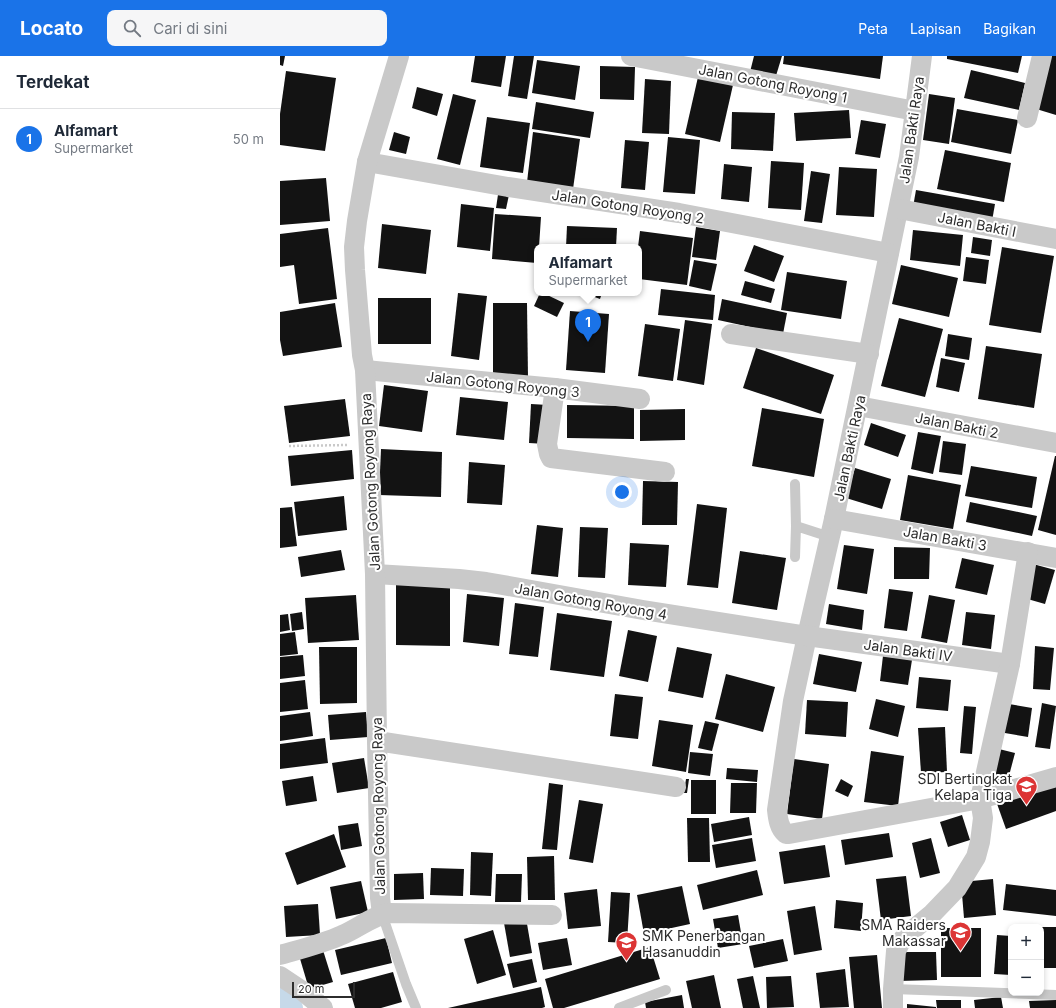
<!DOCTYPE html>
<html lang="id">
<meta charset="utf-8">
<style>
body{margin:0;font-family:Inter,sans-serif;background:#f6f6f7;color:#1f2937}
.controls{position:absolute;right:12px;bottom:12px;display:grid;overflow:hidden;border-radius:8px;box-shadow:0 2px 6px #0003}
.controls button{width:36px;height:36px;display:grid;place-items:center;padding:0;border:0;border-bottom:1px solid #e0e1e3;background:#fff;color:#1f2937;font:20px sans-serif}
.scale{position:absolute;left:12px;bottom:10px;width:63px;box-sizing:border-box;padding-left:4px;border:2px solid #2c2c2c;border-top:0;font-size:11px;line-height:14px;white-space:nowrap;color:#2c2c2c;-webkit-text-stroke:3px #fff;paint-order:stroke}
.you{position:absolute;left:342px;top:436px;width:14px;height:14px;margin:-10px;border:3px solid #fff;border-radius:50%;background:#1a73e8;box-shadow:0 0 0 6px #1a73e833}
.badge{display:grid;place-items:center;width:26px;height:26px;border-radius:50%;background:#1a73e8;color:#fff;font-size:13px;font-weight:700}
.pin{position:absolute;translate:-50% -33px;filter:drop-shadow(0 1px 2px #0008)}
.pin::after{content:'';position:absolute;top:21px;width:14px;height:12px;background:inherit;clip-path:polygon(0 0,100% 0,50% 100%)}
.popup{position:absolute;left:254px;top:188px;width:108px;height:52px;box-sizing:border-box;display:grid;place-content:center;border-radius:8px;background:#fff;filter:drop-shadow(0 1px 3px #0005);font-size:13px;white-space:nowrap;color:#747a83}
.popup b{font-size:15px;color:#1f2937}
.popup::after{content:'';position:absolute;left:50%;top:100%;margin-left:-8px;border:8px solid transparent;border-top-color:#fff}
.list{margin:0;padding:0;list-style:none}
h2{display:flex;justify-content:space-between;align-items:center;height:52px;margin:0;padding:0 16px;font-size:17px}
h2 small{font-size:13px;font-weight:400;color:#747a83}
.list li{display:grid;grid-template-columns:26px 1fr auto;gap:12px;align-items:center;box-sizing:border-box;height:60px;padding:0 16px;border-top:1px solid #e0e1e3}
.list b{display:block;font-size:15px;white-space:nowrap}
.list p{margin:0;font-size:13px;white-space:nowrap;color:#747a83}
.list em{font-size:13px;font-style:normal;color:#747a83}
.icon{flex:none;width:22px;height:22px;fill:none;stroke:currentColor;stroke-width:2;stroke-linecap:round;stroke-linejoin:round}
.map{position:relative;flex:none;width:776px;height:952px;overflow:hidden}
header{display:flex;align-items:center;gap:24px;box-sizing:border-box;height:56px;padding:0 20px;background:#1a73e8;color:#fff}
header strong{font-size:19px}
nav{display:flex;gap:22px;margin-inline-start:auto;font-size:14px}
.search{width:280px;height:36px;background:#f6f6f7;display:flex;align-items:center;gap:10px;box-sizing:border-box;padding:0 14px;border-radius:8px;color:#747a83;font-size:15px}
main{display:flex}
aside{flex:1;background:#fff}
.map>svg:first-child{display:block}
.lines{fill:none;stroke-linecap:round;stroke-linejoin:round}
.canal{stroke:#c6d9e9;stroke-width:22}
.building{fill:#131313}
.path{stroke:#c9c9c9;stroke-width:2.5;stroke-dasharray:2 2;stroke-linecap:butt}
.lane{stroke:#c9c9c9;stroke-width:10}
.street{stroke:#c9c9c9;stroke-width:20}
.labels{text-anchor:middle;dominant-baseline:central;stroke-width:4;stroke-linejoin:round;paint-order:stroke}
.street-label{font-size:14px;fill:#2c2c2c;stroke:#fff}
.poi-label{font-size:14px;fill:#2c2c2c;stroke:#fff;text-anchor:end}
</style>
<header>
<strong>Locato</strong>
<div class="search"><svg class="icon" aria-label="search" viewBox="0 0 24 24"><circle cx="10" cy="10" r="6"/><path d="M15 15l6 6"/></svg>Cari di sini</div>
<nav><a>Peta</a><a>Lapisan</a><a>Bagikan</a></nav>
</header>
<main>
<aside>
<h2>Terdekat<small></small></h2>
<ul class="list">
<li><span class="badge">1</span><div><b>Alfamart</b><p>Supermarket</p></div><em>50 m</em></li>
</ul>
</aside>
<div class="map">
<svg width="776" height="952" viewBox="0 0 776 952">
<rect width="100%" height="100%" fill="#fff"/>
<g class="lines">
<polyline class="canal" points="0,941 12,952"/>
</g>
<g class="building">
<polygon points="0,0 5,0 3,10 0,9"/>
<polygon points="195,0 226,0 221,31 191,26"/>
<polygon points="234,0 254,0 247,43 228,40"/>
<polygon points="474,0 502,0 495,23 470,16"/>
<polygon points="504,0 603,0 600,23 503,8"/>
<polygon points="667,0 742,0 738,17 667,3"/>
<polygon points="768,0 776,0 776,59 753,52"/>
<polygon points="257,4 300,10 295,44 252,37"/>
<polygon points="320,10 355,11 354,44 320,43"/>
<polygon points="691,14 745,27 739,54 684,42"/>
<polygon points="6,15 56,22 45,95 0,89 0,58"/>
<polygon points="418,21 453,29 440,86 405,78"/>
<polygon points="365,23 391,25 389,78 362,77"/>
<polygon points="137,31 163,38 157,60 132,52"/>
<polygon points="173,38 196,44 180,109 157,103"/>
<polygon points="649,38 675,42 669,88 643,84"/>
<polygon points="256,46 314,56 310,82 252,73"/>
<polygon points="677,53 738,64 731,98 671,86"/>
<polygon points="569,54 571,82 516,85 514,57"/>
<polygon points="452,56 495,57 493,95 451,93"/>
<polygon points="207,61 250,67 243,117 200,111"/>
<polygon points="581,64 606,68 600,102 575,98"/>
<polygon points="114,76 130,81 126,98 109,94"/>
<polygon points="253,76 300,83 293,133 247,126"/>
<polygon points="388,81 420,84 415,138 383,136"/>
<polygon points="345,84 369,86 365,134 341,132"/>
<polygon points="665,94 731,107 724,146 657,133"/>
<polygon points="491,105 524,107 521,154 488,152"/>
<polygon points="444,108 472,111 469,146 441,143"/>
<polygon points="559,111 597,113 594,161 556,159"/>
<polygon points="531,115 550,118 542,167 524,165"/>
<polygon points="46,122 50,165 0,169 0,125"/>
<polygon points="219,132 230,134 226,153 216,152"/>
<polygon points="636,134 715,148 712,165 633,151"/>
<polygon points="181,148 214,152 210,195 177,191"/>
<polygon points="215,158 261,161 259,191 257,191 257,207 212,203"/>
<polygon points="102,168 151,174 146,218 98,212"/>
<polygon points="287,170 337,172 336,191 286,191"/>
<polygon points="416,171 440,175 436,204 412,201"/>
<polygon points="48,172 57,243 19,248 14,209 0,211 0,178"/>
<polygon points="633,174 683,179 680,210 630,204"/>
<polygon points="360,175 413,182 407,229 359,223 359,191 358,191"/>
<polygon points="693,181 712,184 710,200 691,197"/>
<polygon points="474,189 504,200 494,226 464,215"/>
<polygon points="722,191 774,200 761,277 709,269"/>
<polygon points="686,201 709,204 706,228 683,225"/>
<polygon points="414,204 437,208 431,235 409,230"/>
<polygon points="621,209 678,222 669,261 612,248"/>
<polygon points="507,216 567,225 561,263 501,254"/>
<polygon points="465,225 495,233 491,247 461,239"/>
<polygon points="381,233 435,239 433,264 378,259"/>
<polygon points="178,237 207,240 199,304 171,300"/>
<polygon points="260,237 263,237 284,247 277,261 254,250"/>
<polygon points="304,237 322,237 320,243"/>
<rect x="98" y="242" width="53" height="46"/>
<polygon points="442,243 507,257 503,278 438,264"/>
<polygon points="55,247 62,291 3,300 0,284 0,256"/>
<polygon points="213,247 247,247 248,322 213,322"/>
<polygon points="290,255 329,258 325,317 286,314"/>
<polygon points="619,262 663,273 645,341 601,330"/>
<polygon points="405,264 432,268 424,329 397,324"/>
<polygon points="365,268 400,273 393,325 358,320"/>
<polygon points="668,278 692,282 689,304 665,300"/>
<polygon points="706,290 762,298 754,352 698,343"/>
<polygon points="476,292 554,319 541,358 463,332"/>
<polygon points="661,302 685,307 679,336 656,331"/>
<polygon points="104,329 148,335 142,376 99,370"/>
<polygon points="180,341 228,346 224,384 176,379"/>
<polygon points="65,343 70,380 9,387 4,350"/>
<polygon points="251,348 268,349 266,388 249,387"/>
<polygon points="287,349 354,350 354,383 287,382"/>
<polygon points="482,352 544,363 534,421 472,410"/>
<polygon points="405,353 405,384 360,385 360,354"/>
<polygon points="591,367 626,379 618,401 584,389"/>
<polygon points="638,376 661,380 653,418 631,413"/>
<polygon points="663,385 686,388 682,419 659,416"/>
<polygon points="101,393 162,396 161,441 99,439"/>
<polygon points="72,394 74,423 11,430 8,400"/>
<polygon points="775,400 776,400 776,479 758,474"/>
<polygon points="189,406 225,409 222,449 187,447"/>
<polygon points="691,410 757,421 752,452 685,440"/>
<polygon points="575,412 611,423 602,453 566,442"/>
<polygon points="628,419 681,429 673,473 620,464"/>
<polygon points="363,425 398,426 397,469 362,469"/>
<polygon points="64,440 67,474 18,480 14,446"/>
<polygon points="690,446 757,460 752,480 686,466"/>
<polygon points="417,448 447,452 438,532 407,529"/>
<polygon points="12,451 17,490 0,492 0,452"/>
<polygon points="257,469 283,472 278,521 251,518"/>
<polygon points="300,471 328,472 325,522 298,521"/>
<polygon points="350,487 389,489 386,531 348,529"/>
<polygon points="564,489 594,493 587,538 557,533"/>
<polygon points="614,491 650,492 649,523 614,523"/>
<polygon points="61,494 65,514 21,521 18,501"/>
<polygon points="460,495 506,502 497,554 452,547"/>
<polygon points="682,502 714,509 707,539 675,532"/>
<polygon points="753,508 775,514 765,548 744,542"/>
<polygon points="116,524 170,524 170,590 116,589"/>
<polygon points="609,533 633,536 627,575 604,572"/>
<polygon points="187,538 224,542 219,590 183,586"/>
<polygon points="76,539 79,584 28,587 25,542"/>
<polygon points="649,539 675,544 667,587 641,582"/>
<polygon points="235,547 264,551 258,601 229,598"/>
<polygon points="549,548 584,554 582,574 546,568"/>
<polygon points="22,556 24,573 12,575 10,558"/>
<polygon points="686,556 715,559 711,593 682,589"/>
<polygon points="277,557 332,565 324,621 270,614"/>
<polygon points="8,558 10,574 0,576 0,559"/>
<polygon points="348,574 377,580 368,626 339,620"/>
<polygon points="15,576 18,598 0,600 0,578"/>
<polygon points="755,590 774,592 770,634 753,633"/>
<polygon points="39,591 77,591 77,647 40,648"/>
<polygon points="397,591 432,598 423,642 388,635"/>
<polygon points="539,598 582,606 576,636 533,628"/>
<polygon points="23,599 25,620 0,623 0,601"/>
<polygon points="603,600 632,604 628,629 600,625"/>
<polygon points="446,618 495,631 483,676 435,663"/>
<polygon points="639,621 671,624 668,655 636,652"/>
<polygon points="25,624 28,653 0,656 0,627"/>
<polygon points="335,638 363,641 358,683 330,680"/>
<polygon points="596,643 625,650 618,681 589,673"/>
<polygon points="527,644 568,646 566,681 525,678"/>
<polygon points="723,647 752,652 748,681 719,676"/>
<polygon points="762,647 776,650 770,693 755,691"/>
<polygon points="684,650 696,651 692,698 680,697"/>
<polygon points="30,656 33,680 0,685 0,660"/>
<polygon points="86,656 88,681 50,684 48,659"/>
<polygon points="379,664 413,669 406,716 372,710"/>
<polygon points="425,665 439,668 432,695 418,692"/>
<polygon points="665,671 667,716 641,717 638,672"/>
<polygon points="45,682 48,707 0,713 0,688"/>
<polygon points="719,693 735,697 726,731 711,727"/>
<polygon points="591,695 624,700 618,750 584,746"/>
<polygon points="410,696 433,698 430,720 408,717"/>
<polygon points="84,702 89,732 57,737 52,707"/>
<polygon points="514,703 549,708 542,763 507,758"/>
<polygon points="447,712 478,714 477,726 446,723"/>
<polygon points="33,720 37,745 6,750 2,725"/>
<polygon points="406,723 409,723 407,737 404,737"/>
<polygon points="561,723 573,730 568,741 555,735"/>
<rect x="411" y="724" width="25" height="34"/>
<polygon points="269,727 283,729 277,794 262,793"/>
<polygon points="451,727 477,727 476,757 450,757"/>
<polygon points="776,728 776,755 726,773 716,745"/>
<polygon points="299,744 323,748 313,807 289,803"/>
<polygon points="682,759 690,784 668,791 660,766"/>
<polygon points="469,761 472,779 434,786 431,768"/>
<polygon points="407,762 429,762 430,806 408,806"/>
<polygon points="78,767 82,790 61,794 58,770"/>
<polygon points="609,777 613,801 565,809 561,784"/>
<polygon points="54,778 66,811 17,829 5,797"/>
<polygon points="472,782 476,805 436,812 432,789"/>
<polygon points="651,782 660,817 640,822 632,787"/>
<polygon points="545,789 550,821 504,828 499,796"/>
<polygon points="191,796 213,797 211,840 190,839"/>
<polygon points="274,800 275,844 248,844 247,801"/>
<polygon points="151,812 184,813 183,840 150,839"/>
<polygon points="477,814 483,839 423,854 417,829"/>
<polygon points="143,817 144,843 114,844 114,818"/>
<polygon points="216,818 242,818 241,846 215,846"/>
<polygon points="626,820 631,860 601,864 596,823"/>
<polygon points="713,823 716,859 684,862 681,826"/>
<polygon points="81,825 88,856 56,863 50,831"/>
<polygon points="726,828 776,834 776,860 723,854"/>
<polygon points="402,830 410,868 364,878 357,839"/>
<polygon points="317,833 321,870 288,873 284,837"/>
<polygon points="331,836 350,837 347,887 328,886"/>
<polygon points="556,844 583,847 581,875 554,872"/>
<polygon points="38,848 40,879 6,881 4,850"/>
<polygon points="535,850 542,894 514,899 507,855"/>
<polygon points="458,859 463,888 438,892 433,863"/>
<polygon points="246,862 252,897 230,901 224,867"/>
<rect x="761" y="871" width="15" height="41"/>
<rect x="661" y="872" width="40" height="49"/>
<polygon points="213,874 226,919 197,928 184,883"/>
<polygon points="717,879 731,880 731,919 714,918"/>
<polygon points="106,882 112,907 61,919 55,894"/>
<polygon points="287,882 292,909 263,914 258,887"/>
<polygon points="503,883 508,905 474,912 469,890"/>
<polygon points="41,888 53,926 29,933 18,896"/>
<polygon points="370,891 380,923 284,952 273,952 265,923"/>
<polygon points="618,896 656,896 657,924 618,925"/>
<polygon points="597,899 602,952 574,952 569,901"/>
<polygon points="252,903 257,926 233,932 227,908"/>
<polygon points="565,913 569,951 540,952 536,917"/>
<polygon points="113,916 122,946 101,952 75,952 68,928"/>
<polygon points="434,919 441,952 412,952 406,925"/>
<polygon points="473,920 480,952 463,952 457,923"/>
<polygon points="511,920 514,951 487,952 486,921"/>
<polygon points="261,931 265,951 262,952 168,952"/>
<polygon points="402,939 404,952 366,952 365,946"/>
<polygon points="721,941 723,952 695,952 694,944"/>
<polygon points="656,944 681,944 681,952 657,952"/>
<polygon points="776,944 776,952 750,952 749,945"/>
<polygon points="627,948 656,951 656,952 627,952"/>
</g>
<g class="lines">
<polyline class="path" points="9,390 68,389"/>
<g class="lane">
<polyline points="515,428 516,470"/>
<polyline points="515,501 516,470 550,481"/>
<polyline points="102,858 126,928 136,952"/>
<polyline points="613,933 776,939"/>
<polyline points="339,952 386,934"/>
</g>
<g class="street">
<polyline points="351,0 635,55"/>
<path d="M642,0L629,101L554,463L527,580L513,645L497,754C498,763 499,772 506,778H509L700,743L776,721"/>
<polyline points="747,62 762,0"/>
<polyline points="87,106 228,131 399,157 609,197"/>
<polyline points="619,153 776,183"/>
<polyline points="451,278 589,298"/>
<polyline points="85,314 275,332 360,343"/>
<polyline points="275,332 267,388 269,398 271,402 385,416"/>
<polyline points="578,350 776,387"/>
<polyline points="554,463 776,502"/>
<polyline points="95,518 179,523 206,526 363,554 527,580 730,608"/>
<polyline points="97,685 396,731"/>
<polyline points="102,858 100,842 97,685 95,518 85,314 82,299 75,214 74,191 77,165 87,106 119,0"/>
<path d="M0,899C21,893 42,888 62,879C77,873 94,859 109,857L272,859"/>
<polyline points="0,920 24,936 43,952"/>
<polyline points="613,952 613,933 616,895 621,885 629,877 652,858 677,832 696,801 700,786 703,762 700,743 730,608 748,496"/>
</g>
</g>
<defs>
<symbol id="school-pin" viewBox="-11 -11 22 30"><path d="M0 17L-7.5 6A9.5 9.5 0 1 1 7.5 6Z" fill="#dc3535" stroke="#fff"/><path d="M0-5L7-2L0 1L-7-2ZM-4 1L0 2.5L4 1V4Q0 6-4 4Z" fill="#fff"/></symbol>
</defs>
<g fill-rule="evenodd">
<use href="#school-pin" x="734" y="718" width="25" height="34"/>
<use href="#school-pin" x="668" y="864" width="25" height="34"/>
<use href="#school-pin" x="334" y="874" width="25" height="34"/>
</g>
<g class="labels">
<g class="street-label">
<text transform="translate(493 27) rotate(11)">Jalan Gotong Royong 1</text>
<text transform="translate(631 74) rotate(-82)">Jalan Bakti Raya</text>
<text transform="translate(348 150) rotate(9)">Jalan Gotong Royong 2</text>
<text transform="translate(697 168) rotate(11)">Jalan Bakti I</text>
<text transform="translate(223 328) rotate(6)">Jalan Gotong Royong 3</text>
<text transform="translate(677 369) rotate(11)">Jalan Bakti 2</text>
<text transform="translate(569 392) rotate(-78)">Jalan Bakti Raya</text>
<text transform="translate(90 426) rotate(-93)">Jalan Gotong Royong Raya</text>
<text transform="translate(665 482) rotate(10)">Jalan Bakti 3</text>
<text transform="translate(311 545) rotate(10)">Jalan Gotong Royong 4</text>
<text transform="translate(628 594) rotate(8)">Jalan Bakti IV</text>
<text transform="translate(98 750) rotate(-91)">Jalan Gotong Royong Raya</text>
</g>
<g class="poi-label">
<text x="732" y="722">SDI Bertingkat<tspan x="732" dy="16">Kelapa Tiga</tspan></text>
<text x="666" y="868">SMA Raiders<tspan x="666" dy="16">Makassar</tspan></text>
<text x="362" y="879" text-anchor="start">SMK Penerbangan<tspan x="362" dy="16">Hasanuddin</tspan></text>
</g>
</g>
</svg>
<div class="controls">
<button>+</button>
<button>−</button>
</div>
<div class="scale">20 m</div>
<div class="you"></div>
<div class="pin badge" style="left:308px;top:286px">1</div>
<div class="popup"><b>Alfamart</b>Supermarket</div>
</div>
</main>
